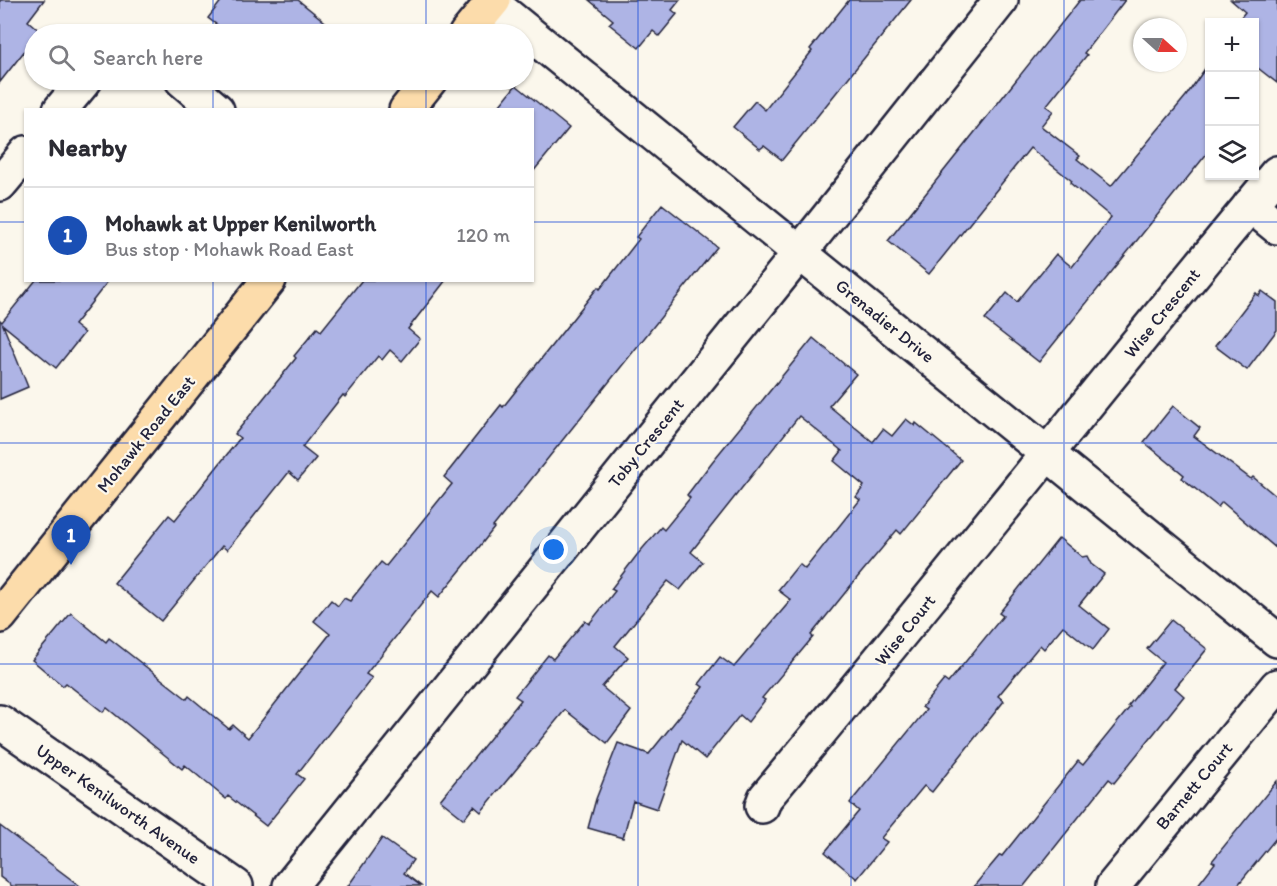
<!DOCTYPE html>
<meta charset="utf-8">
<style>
body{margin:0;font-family:Itim,sans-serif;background:#f2f2f3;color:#2b2b33}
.controls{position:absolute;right:18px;top:18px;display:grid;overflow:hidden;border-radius:0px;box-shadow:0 2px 4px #0004}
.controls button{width:54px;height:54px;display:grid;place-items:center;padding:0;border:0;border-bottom:2px solid #e1e1e2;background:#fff;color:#2b2b33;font:30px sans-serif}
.compass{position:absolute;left:1133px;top:18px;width:54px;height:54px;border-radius:50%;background:#fff;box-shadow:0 2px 4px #0004;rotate:111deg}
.you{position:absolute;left:554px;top:550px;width:21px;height:21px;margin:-15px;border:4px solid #fff;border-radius:50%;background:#1a73e8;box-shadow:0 0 0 9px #1a73e833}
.badge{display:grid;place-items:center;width:39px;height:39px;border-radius:50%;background:#ea580c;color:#fff;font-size:20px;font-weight:700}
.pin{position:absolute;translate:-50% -50px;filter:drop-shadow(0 2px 3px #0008)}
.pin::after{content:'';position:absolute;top:32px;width:21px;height:18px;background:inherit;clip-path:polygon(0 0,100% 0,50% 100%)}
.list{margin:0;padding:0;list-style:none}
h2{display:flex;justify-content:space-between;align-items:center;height:78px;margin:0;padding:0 24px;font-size:26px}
h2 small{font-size:20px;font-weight:400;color:#7c7c81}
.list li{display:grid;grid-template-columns:39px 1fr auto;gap:18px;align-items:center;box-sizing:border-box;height:96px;padding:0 24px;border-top:2px solid #e1e1e2}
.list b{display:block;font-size:22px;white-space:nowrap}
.list p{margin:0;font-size:20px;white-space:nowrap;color:#7c7c81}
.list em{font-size:20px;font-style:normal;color:#7c7c81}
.icon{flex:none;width:33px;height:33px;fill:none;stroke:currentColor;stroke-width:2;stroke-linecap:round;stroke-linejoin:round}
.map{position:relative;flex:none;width:1277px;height:886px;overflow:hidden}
.search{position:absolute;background:#fff;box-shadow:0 2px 4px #0004;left:24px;top:24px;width:510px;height:66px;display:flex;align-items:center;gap:15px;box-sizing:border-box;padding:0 21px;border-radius:33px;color:#7c7c81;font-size:22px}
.panel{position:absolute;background:#fff;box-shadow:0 2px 4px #0004;left:24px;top:108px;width:510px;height:174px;border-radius:0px}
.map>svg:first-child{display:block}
.building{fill:#aeb4e5;stroke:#22223b;stroke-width:1.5}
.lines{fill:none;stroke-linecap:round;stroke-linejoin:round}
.minor-casing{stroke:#22223b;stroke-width:38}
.major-casing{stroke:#22223b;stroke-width:38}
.minor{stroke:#fbf7ec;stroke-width:33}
.major{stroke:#fcdcab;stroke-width:33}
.grid{fill:none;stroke:#1d4ed8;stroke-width:1.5;stroke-opacity:0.55}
.labels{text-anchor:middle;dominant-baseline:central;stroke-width:4.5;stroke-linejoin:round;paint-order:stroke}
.street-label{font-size:18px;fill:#22223b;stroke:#fbf7ec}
</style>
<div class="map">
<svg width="1277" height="886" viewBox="0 0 1277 886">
<rect width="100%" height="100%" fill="#fbf7ec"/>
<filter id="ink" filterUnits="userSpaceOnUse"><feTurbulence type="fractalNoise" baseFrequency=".0167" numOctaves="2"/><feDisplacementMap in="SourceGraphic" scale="12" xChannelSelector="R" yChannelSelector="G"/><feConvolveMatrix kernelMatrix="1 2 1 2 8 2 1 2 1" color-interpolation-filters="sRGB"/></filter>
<g filter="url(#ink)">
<g class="building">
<polygon points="0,0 44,0 28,21 41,32 39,34 34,34 34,39 0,82"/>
<polygon points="222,0 298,0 340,34 229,34 208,18"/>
<polygon points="589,0 680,0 672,10 677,14 659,36 653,31 639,48 609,24 613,20"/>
<polygon points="849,0 911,0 782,160 764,146 760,149 733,127 755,101 765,110 812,51 810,49"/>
<polygon points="1080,0 1125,0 1084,53 1087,55 1046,106 1053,111 1041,126 1080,156 1077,159 1111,186 1186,96 1209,63 1209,151 1039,362 985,320 1007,293 1017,302 1056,254 1072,267 1111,217 1070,183 1072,181 1030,148 929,274 888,241"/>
<polygon points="1231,0 1277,0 1277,83 1254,65 1254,22 1237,22 1245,12"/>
<polygon points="516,85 569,128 532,173 532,110 496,110"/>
<polygon points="662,204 717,247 493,527 494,528 469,560 439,597 432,591 366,674 372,678 297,774 304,779 266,826 228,796 226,799 185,765 182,769 107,708 103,712 66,683 63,686 32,660 71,613 106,642 109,638 187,699 189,696 229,729 233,725 248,738 330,634 314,621 331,600 338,606 344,598 350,601 381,562 386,566 452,484 444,477 501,405 503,407 598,287 600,289 639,239 636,237"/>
<polygon points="36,280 109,280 74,325 84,333 56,368 3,325 28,387 0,399 0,320 2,322"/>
<polygon points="362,280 446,280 408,329 420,339 402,361 390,350 382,360 378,356 345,397 343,395 302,447 316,458 298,480 289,472 227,550 222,546 161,621 114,583 169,515 175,520 240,438 235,434 296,358 294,356 317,328 321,331"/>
<polygon points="1262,291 1277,302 1277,330 1247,370 1215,346 1256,293 1259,296"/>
<polygon points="813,338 856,374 829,406 873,442 883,429 892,436 906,419 915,426 916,423 961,460 901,534 897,530 857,578 811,635 813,637 762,698 765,700 748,722 740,715 705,759 682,740 657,809 633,801 623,838 588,828 596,799 618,743 649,754 703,687 699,684 720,657 734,667 791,600 778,590 799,564 805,569 860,500 856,497 864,486 834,461 842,451 799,416 691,552 703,562 680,590 668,581 615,646 628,657 602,687 631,711 607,743 565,710 481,812 474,806 464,819 440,800 521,700 515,696 548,655 553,659 585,621 589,624 615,591 611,589 637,555 661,527 664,530 690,498 687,495 712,462"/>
<polygon points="1173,406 1200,428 1194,436 1251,479 1253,477 1277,497 1277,549 1222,502 1218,507 1182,478 1184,475 1144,442"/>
<polygon points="1059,538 1082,557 1087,556 1091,564 1104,574 1079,605 1109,629 1093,650 1063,626 1044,649 1040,645 998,696 1004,701 932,792 924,786 881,838 887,842 857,879 825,852 859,811 850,803 926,710 922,707 944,680 948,683 1003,616 999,613"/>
<polygon points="1171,620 1207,649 1175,688 1184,696 1114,783 1109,779 1024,886 974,886 1000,855 1002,856 1078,761 1083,765 1130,707 1128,706 1163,662 1147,649"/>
<polygon points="1277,781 1277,837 1237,886 1197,886 1215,863 1212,861"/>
<polygon points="0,826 80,886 12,886 0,877"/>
<polygon points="382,838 413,860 404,873 421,886 348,886"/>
</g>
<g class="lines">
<defs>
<g id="minor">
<polyline points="492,3 1277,640"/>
<polyline points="182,80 217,110"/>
<polyline points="60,110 85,80"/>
<polyline points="0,184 26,153"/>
<polyline points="1250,205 1277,227"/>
<polyline points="0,722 236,886"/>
<path d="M762,806L765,798C938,592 1104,380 1277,173"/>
<polyline points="290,886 798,255 1001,0"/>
<polyline points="1113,886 1277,686"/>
</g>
<g id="major">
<polyline points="466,34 494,0"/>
<polyline points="406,110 430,80"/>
<polyline points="0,616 269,280"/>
</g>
</defs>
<use href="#minor" class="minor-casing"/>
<use href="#major" class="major-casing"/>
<use href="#minor" class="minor"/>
<use href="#major" class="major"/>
</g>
</g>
<path class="grid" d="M213,0V34M426,0V34M638,0V886M851,0V886M1064,0V886M213,80V110M426,80V110M0,222H26M532,222H1277M213,280V886M426,280V886M0,443H1277M0,664H1277"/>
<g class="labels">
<g class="street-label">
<text transform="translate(1162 313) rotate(-51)">Wise Crescent</text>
<text transform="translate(885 321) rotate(39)">Grenadier Drive</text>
<text transform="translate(146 434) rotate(-51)">Mohawk Road East</text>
<text transform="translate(646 443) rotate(-51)">Toby Crescent</text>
<text transform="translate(905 630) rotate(-51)">Wise Court</text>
<text transform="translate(1194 786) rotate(-50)">Barnett Court</text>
<text transform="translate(118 804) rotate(35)">Upper Kenilworth Avenue</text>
</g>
</g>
</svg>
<div class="controls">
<button>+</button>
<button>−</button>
<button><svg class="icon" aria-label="layers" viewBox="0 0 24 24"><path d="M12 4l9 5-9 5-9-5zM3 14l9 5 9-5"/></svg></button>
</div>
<svg class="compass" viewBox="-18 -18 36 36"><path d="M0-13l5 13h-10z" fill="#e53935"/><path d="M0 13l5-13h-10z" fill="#7c7c81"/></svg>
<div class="you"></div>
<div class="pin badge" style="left:71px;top:565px;background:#1a4fb4">1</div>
<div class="search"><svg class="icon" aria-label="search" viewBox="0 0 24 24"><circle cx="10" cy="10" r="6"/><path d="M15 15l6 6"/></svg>Search here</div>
<section class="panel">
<h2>Nearby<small></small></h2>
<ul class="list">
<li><span class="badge" style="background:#1a4fb4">1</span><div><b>Mohawk at Upper Kenilworth</b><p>Bus stop · Mohawk Road East</p></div><em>120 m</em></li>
</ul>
</section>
</div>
